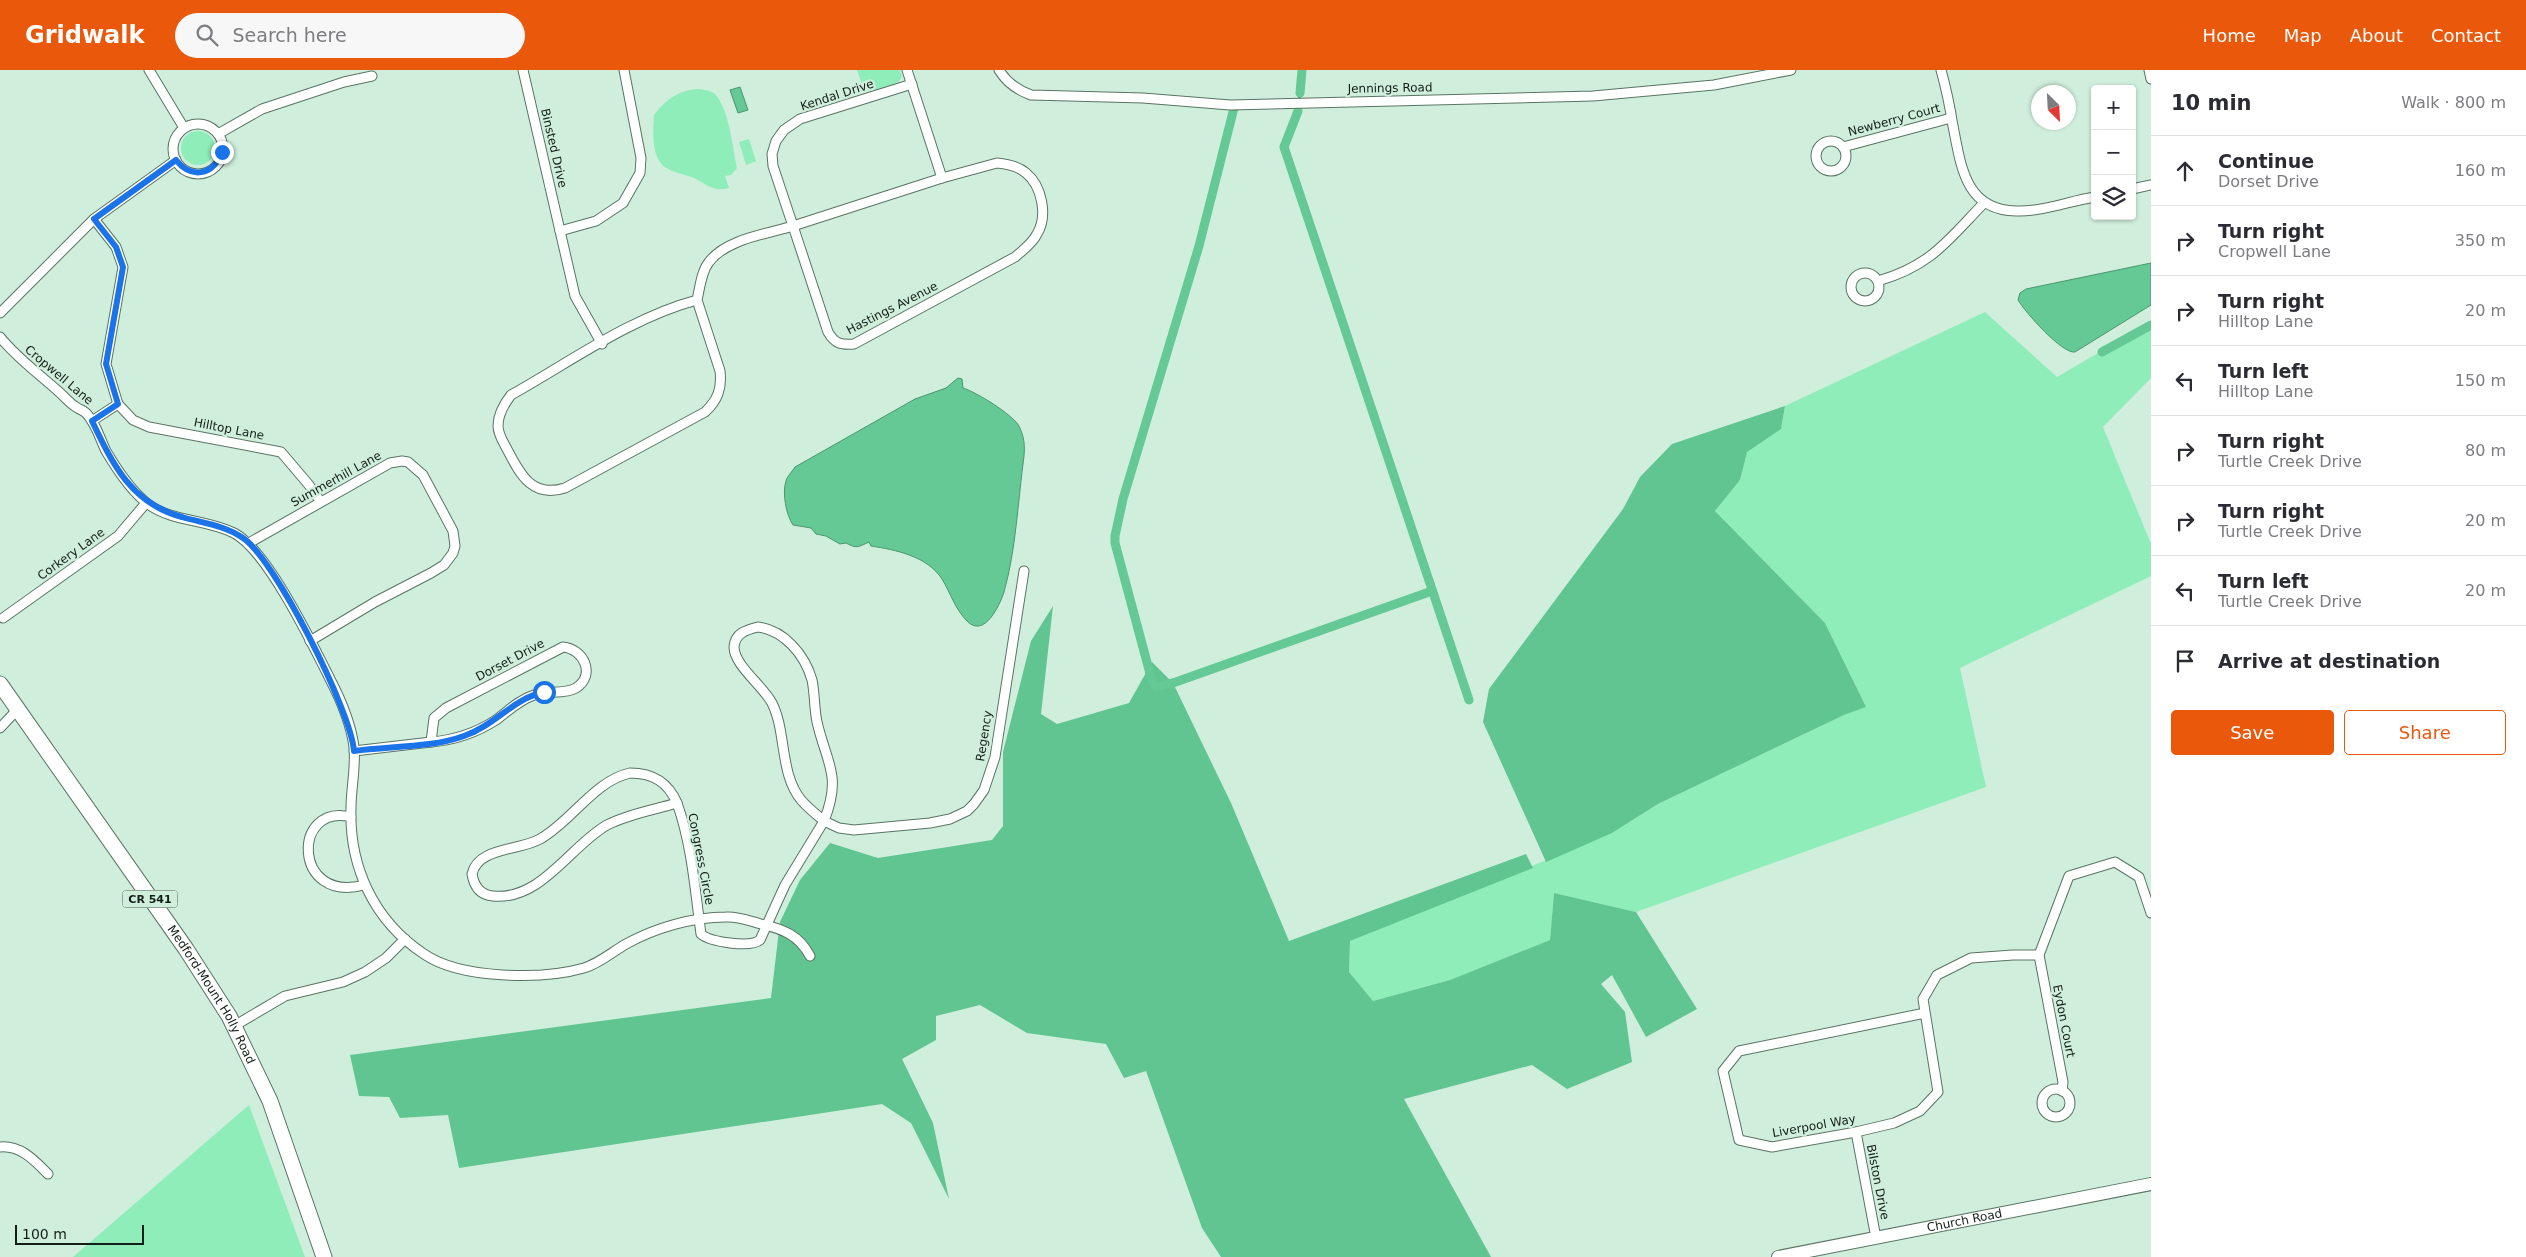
<!DOCTYPE html>
<meta charset="utf-8">
<style>
body{margin:0;font-family:"DejaVu Sans",sans-serif;background:#f7f7f7;color:#2b2b33}
.controls{position:absolute;right:15px;top:15px;display:grid;overflow:hidden;border-radius:5px;box-shadow:0 1px 4px #0004}
.controls button{width:45px;height:45px;display:grid;place-items:center;padding:0;border:0;border-bottom:1px solid #e1e1e2;background:#fff;color:#2b2b33;font:25px sans-serif}
.compass{position:absolute;left:2031px;top:15px;width:45px;height:45px;border-radius:50%;background:#fff;box-shadow:0 1px 4px #0004;rotate:156deg}
.scale{position:absolute;left:15px;bottom:12px;width:129px;box-sizing:border-box;padding-left:5px;border:2px solid #131e18;border-top:0;font-size:14px;line-height:18px;white-space:nowrap;color:#131e18;-webkit-text-stroke:4px #d0eedc;paint-order:stroke}
.stop{position:absolute;width:15px;height:15px;margin:-11px;border:4px solid #1a73e8;border-radius:50%;background:#fff}
.stop.end{background:#1a73e8;border-color:#fff;box-shadow:0 1px 5px #0008}
.list{margin:0;padding:0;list-style:none}
h2{display:flex;justify-content:space-between;align-items:center;height:65px;margin:0;padding:0 20px;font-size:21px}
h2 small{font-size:16px;font-weight:400;color:#7c7c81}
.list li{display:grid;grid-template-columns:32px 1fr auto;gap:15px;align-items:center;box-sizing:border-box;height:70px;padding:0 20px;border-top:1px solid #e1e1e2}
.list b{display:block;font-size:19px;white-space:nowrap}
.list p{margin:0;font-size:16px;white-space:nowrap;color:#7c7c81}
.list em{font-size:16px;font-style:normal;color:#7c7c81}
.actions{display:flex;gap:10px;padding:15px 20px}
.actions a{flex:1;padding:11px 0;border:1px solid #ea580c;border-radius:5px;text-align:center;font-size:18px;color:#ea580c}
.actions .main{background:#ea580c;color:#fff}
.icon{flex:none;width:28px;height:28px;fill:none;stroke:currentColor;stroke-width:2;stroke-linecap:round;stroke-linejoin:round}
.map{position:relative;flex:none;width:2151px;height:1187px;overflow:hidden}
header{display:flex;align-items:center;gap:30px;box-sizing:border-box;height:70px;padding:0 25px;background:#ea580c;color:#fff}
header strong{font-size:24px}
nav{display:flex;gap:28px;margin-inline-start:auto;font-size:18px}
.search{width:350px;height:45px;background:#f7f7f7;display:flex;align-items:center;gap:12px;box-sizing:border-box;padding:0 18px;border-radius:28px;color:#7c7c81;font-size:19px}
main{display:flex}
aside{flex:1;background:#fff}
.map>svg:first-child{display:block}
.green{fill:#8eedb9}
.forest{fill:#60c590}
.water{fill:#64c994;stroke:#4c966f}
.lines{fill:none;stroke-linecap:round;stroke-linejoin:round}
.stream{stroke:#4c966f;stroke-width:2.5}
.canal{stroke:#64c994;stroke-width:9}
.minor-casing{stroke:#597464;stroke-width:11}
.secondary-casing{stroke:#597464;stroke-width:14}
.primary-casing{stroke:#597464;stroke-width:17}
.minor{stroke:#fff;stroke-width:9}
.secondary{stroke:#fff;stroke-width:12}
.primary{stroke:#fff;stroke-width:15}
.route{stroke:#1a73e8;stroke-width:6}
.labels{text-anchor:middle;dominant-baseline:central;stroke-width:4.5;stroke-linejoin:round;paint-order:stroke}
.shield{fill:#d0eedc;stroke:#4c5c53;stroke-width:1}
.shield-label{font-size:11px;font-weight:bold;fill:#131e18}
.street-label{font-size:12px;fill:#131e18;stroke:#d0eedc}
</style>
<header>
<strong>Gridwalk</strong>
<div class="search"><svg class="icon" aria-label="search" viewBox="0 0 24 24"><circle cx="10" cy="10" r="6"/><path d="M15 15l6 6"/></svg>Search here</div>
<nav><a>Home</a><a>Map</a><a>About</a><a>Contact</a></nav>
</header>
<main>
<div class="map">
<svg width="2151" height="1187" viewBox="0 0 2151 1187">
<rect width="100%" height="100%" fill="#d0eedc"/>
<g class="green">
<polygon points="857,0 900,0 902,7 896,15 869,21 863,18"/>
<path d="M698,19C704,20 711,20 716,25C729,40 733,79 737,98L731,105L725,106L729,118C713,122 708,115 694,108C685,104 673,103 665,97C651,87 653,61 654,45C666,30 678,20 698,19Z"/>
<circle cx="198" cy="78" r="17"/>
<polygon points="749,69 756,91 746,95 739,72"/>
<polygon points="1985,242 2057,307 2151,252 2151,308 2103,357 2151,474 2151,506 1960,598 1986,717 1636,842 1554,823 1550,870 1450,910 1373,931 1349,902 1350,871 1612,763 1658,734 1844,645 1866,637 1825,553 1715,441 1740,410 1746,382 1781,359 1785,336"/>
<polygon points="249,1035 305,1187 73,1187"/>
</g>
<g class="forest">
<polygon points="1785,336 1781,359 1747,382 1740,410 1715,441 1825,553 1866,637 1844,645 1658,734 1612,763 1546,792 1483,652 1489,619 1623,439 1640,407 1672,374"/>
<polygon points="1053,536 1041,644 1057,654 1129,633 1152,592 1173,613 1231,733 1289,871 1526,784 1533,798 1350,871 1349,902 1373,931 1450,910 1550,870 1554,823 1636,842 1697,939 1646,967 1612,905 1601,914 1625,942 1632,992 1567,1019 1532,995 1404,1029 1491,1187 1221,1187 1202,1158 1146,1001 1124,1008 1106,974 1027,963 980,935 936,946 936,970 902,989 933,1053 949,1129 911,1053 882,1034 459,1098 448,1045 400,1048 389,1027 359,1026 350,985 771,928 780,852 800,810 830,773 878,788 992,770 1003,756 1003,682 1031,571"/>
</g>
<g class="water">
<polygon points="740,17 748,40 738,43 730,20"/>
<path d="M2151,193V235L2075,282C2062,284 2025,242 2018,230L2020,223L2026,219Z"/>
<path d="M958,308L962,309L963,318C976,322 1012,344 1019,356C1024,366 1025,375 1024,386C1018,430 1016,480 1004,522C1000,535 984,569 967,551C955,539 951,524 942,509C927,486 896,480 871,476L869,472C858,477 857,479 846,473L840,474L826,466L816,464L811,458L793,455C786,445 782,422 786,411C787,406 792,402 795,397L915,329L946,318Z"/>
</g>
<g class="lines">
<polyline class="stream" points="1298,41 1300,23"/>
<g class="canal">
<polyline points="1300,23 1302,0"/>
<polyline points="1234,38 1199,176 1123,429 1115,466 1115,473 1152,611 1156,617 1173,613 1432,521"/>
<polyline points="1298,41 1284,77 1469,630"/>
<polyline points="2102,282 2151,255"/>
</g>
<defs>
<g id="minor">
<polyline points="149,0 184,58"/>
<polyline points="523,0 575,226 602,274"/>
<polyline points="907,0 942,108"/>
<path d="M999,0C1007,13 1017,20 1031,25L1143,28L1230,35L1593,26L1714,15L1791,0"/>
<path d="M1941,0C1946,18 1950,37 1953,56C1961,96 1965,140 2016,141C2042,142 2069,131 2095,127"/>
<polyline points="2149,0 2151,9"/>
<circle cx="198" cy="79" r="25"/>
<polyline points="218,64 262,39 344,12 372,6"/>
<circle cx="1831" cy="86" r="15"/>
<polyline points="1843,77 1951,48"/>
<path d="M997,93C1008,94 1018,96 1026,103C1042,116 1048,146 1037,164C1032,174 1023,180 1015,187L854,274C841,275 835,274 828,262L793,156L942,108Z"/>
<polyline points="2132,119 2151,115"/>
<polyline points="94,149 116,177 123,197 106,294 118,334 133,350 149,357 281,382 309,415 320,431"/>
<polyline points="560,161 596,151 623,133 640,103 641,88 624,0"/>
<circle cx="1865" cy="217" r="14"/>
<path d="M1878,211C1931,196 1948,170 1984,133"/>
<path d="M697,230L720,301C722,318 718,330 705,342L565,418C533,428 521,406 508,381C504,373 498,365 498,356C498,344 504,334 511,325C570,292 632,247 697,230C700,218 701,202 709,192C726,169 767,164 793,156L773,96L772,84L776,71L784,60L800,49L912,14"/>
<polyline points="0,243 94,149 176,90"/>
<path d="M0,267C17,288 38,303 58,321C64,326 69,333 76,337C82,341 81,339 86,343C96,353 100,369 106,381C116,398 131,421 148,434C172,452 207,449 234,463C267,480 312,573 330,609C341,630 351,654 354,677C356,698 351,718 351,738C349,797 374,851 424,884C460,909 542,910 584,898C600,893 612,882 626,874C655,858 692,847 726,847C738,846 749,851 761,854C783,859 799,865 810,886"/>
<polyline points="92,351 118,334"/>
<polyline points="249,473 390,393 402,391 408,392 423,405 453,461 455,476 453,483 444,495 431,503 375,532 310,571"/>
<polyline points="3,548 118,466 146,433"/>
<path d="M758,557C784,560 805,585 812,610C815,624 814,638 817,652C827,695 842,705 824,751C817,745 808,738 802,731C779,704 787,663 772,633C763,616 734,595 734,577C735,563 746,560 758,557Z"/>
<path d="M563,577C584,579 596,605 576,618C563,625 548,620 534,625C519,630 508,641 496,650C476,663 455,670 431,672L434,648L446,638Z"/>
<polyline points="0,658 17,640"/>
<polyline points="354,681 431,672"/>
<path d="M630,703C653,703 668,712 677,733C653,740 628,744 607,755C570,776 541,831 493,826C480,825 474,816 472,804C478,777 519,781 540,769C572,751 594,711 630,703Z"/>
<path d="M677,733C692,775 695,820 701,864C710,872 750,878 760,870L785,815L824,751L839,758L854,760L930,753L950,749L967,741L974,734L984,720L995,687L1024,501"/>
<path d="M351,747C292,732 292,834 364,815"/>
<polyline points="1925,943 1739,981 1723,1001 1739,1070 1772,1077 1856,1062 1894,1053 1920,1041 1938,1022 1923,929 1937,905 1971,888 2013,885 2039,885"/>
<polyline points="234,956 285,926 343,912 365,902 386,888 405,869"/>
<circle cx="2056" cy="1033" r="14"/>
<polyline points="2062,1021 2063,1012 2039,885 2069,806 2115,792 2139,807 2151,843"/>
<polyline points="1856,1062 1876,1168"/>
<path d="M0,1077C21,1075 35,1091 48,1104"/>
</g>
<g id="secondary">
<path id="s1" d="M1778,1187L2151,1114"/>
</g>
<g id="primary">
<path id="s2" d="M0,614L186,879L229,946L270,1031L324,1187"/>
</g>
</defs>
<use href="#minor" class="minor-casing"/>
<use href="#secondary" class="secondary-casing"/>
<use href="#primary" class="primary-casing"/>
<use href="#minor" class="minor"/>
<use href="#secondary" class="secondary"/>
<use href="#primary" class="primary"/>
</g>
<g class="lines">
<path class="route" d="M222,82C213,106 191,109 176,90L94,149L116,177L123,197L106,294L118,334L92,351C113,395 132,434 182,447C202,453 224,455 243,468C275,489 351,641 354,681C390,676 431,678 464,666C494,656 514,628 544,622"/>
</g>
<g class="labels">
<rect class="shield" x="122.5" y="820.5" width="55" height="17" rx="4"/>
<g class="shield-label">
<text x="150" y="829">CR 541</text>
</g>
<g class="street-label">
<text transform="translate(1390 18) rotate(-1)">Jennings Road</text>
<text transform="translate(837 25) rotate(-18)">Kendal Drive</text>
<text transform="translate(1894 50) rotate(-15)">Newberry Court</text>
<text transform="translate(554 78) rotate(77)">Binsted Drive</text>
<text transform="translate(892 238) rotate(-27)">Hastings Avenue</text>
<text transform="translate(59 305) rotate(40)">Cropwell Lane</text>
<text transform="translate(229 359) rotate(11)">Hilltop Lane</text>
<text transform="translate(336 409) rotate(-29)">Summerhill Lane</text>
<text transform="translate(71 484) rotate(-36)">Corkery Lane</text>
<text transform="translate(510 590) rotate(-28)">Dorset Drive</text>
<text transform="translate(984 666) rotate(-81)">Regency</text>
<text transform="translate(701 789) rotate(79)">Congress Circle</text>
<text stroke="none"><textPath href="#s2" startOffset="376">Medford-Mount Holly Road</textPath></text>
<text transform="translate(2064 951) rotate(79)">Eydon Court</text>
<text transform="translate(1814 1056) rotate(-10)">Liverpool Way</text>
<text transform="translate(1878 1112) rotate(79)">Bilston Drive</text>
<text stroke="none"><textPath href="#s1" startOffset="190">Church Road</textPath></text>
</g>
</g>
</svg>
<div class="controls">
<button>+</button>
<button>−</button>
<button><svg class="icon" aria-label="layers" viewBox="0 0 24 24"><path d="M12 4l9 5-9 5-9-5zM3 14l9 5 9-5"/></svg></button>
</div>
<svg class="compass" viewBox="-18 -18 36 36"><path d="M0-13l5 13h-10z" fill="#e53935"/><path d="M0 13l5-13h-10z" fill="#7c7c81"/></svg>
<div class="scale">100 m</div>
<div class="stop" style="left:544px;top:622px"></div>
<div class="stop end" style="left:222px;top:82px"></div>
</div>
<aside>
<h2>10 min<small>Walk · 800 m</small></h2>
<ul class="list">
<li><svg class="icon" aria-label="ahead" viewBox="0 0 24 24"><path d="M12 20V5M6 11l6-6 6 6"/></svg><div><b>Continue</b><p>Dorset Drive</p></div><em>160 m</em></li>
<li><svg class="icon" aria-label="right" viewBox="0 0 24 24"><path d="M7 20v-9h11M14 6l5 5-5 5"/></svg><div><b>Turn right</b><p>Cropwell Lane</p></div><em>350 m</em></li>
<li><svg class="icon" aria-label="right" viewBox="0 0 24 24"><path d="M7 20v-9h11M14 6l5 5-5 5"/></svg><div><b>Turn right</b><p>Hilltop Lane</p></div><em>20 m</em></li>
<li><svg class="icon" aria-label="left" viewBox="0 0 24 24"><path d="M17 20v-9H6M10 6l-5 5 5 5"/></svg><div><b>Turn left</b><p>Hilltop Lane</p></div><em>150 m</em></li>
<li><svg class="icon" aria-label="right" viewBox="0 0 24 24"><path d="M7 20v-9h11M14 6l5 5-5 5"/></svg><div><b>Turn right</b><p>Turtle Creek Drive</p></div><em>80 m</em></li>
<li><svg class="icon" aria-label="right" viewBox="0 0 24 24"><path d="M7 20v-9h11M14 6l5 5-5 5"/></svg><div><b>Turn right</b><p>Turtle Creek Drive</p></div><em>20 m</em></li>
<li><svg class="icon" aria-label="left" viewBox="0 0 24 24"><path d="M17 20v-9H6M10 6l-5 5 5 5"/></svg><div><b>Turn left</b><p>Turtle Creek Drive</p></div><em>20 m</em></li>
<li><svg class="icon" aria-label="arrive" viewBox="0 0 24 24"><path d="M6 21V4h12l-3 4 3 4H6"/></svg><div><b>Arrive at destination</b></div></li>
</ul>
<div class="actions"><a class="main">Save</a><a>Share</a></div>
</aside>
</main>
